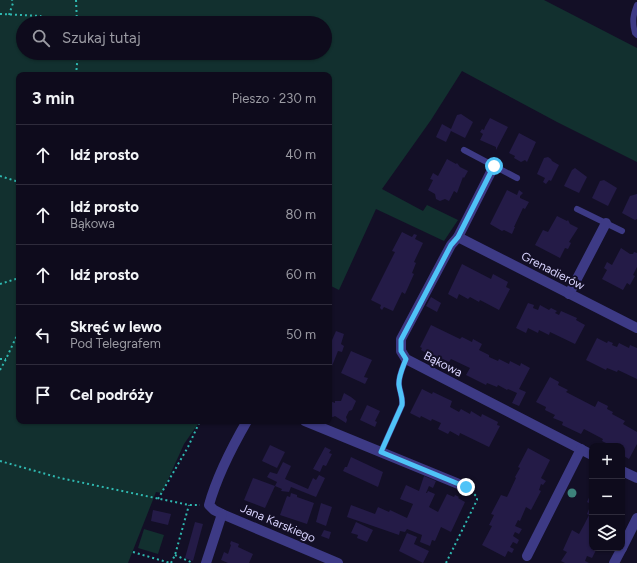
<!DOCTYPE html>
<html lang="pl">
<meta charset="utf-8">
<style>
body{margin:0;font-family:Figtree,sans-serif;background:#171425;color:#f1f3f6}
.controls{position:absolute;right:12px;bottom:12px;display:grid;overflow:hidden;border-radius:8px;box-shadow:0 1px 3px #0004}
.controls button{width:36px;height:36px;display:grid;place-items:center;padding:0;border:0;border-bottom:1px solid #2e2b3b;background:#0e0b1c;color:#f1f3f6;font:20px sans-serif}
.stop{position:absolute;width:12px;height:12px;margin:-9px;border:3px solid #4fc3f7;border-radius:50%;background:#fff}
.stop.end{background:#4fc3f7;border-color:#fff;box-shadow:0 1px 4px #0008}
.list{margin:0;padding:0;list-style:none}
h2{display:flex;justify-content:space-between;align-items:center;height:52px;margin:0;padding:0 16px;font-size:17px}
h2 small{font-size:13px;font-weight:400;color:#9b9ba3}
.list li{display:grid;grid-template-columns:26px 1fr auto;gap:12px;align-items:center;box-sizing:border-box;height:60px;padding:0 16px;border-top:1px solid #2e2b3b}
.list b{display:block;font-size:15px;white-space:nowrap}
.list p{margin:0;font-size:13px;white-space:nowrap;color:#9b9ba3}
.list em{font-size:13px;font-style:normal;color:#9b9ba3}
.icon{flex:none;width:22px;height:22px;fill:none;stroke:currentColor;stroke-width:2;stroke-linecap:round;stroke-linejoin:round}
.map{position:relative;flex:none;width:637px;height:563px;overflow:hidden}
.search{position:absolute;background:#0e0b1c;box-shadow:0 1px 3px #0004;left:16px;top:16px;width:316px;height:44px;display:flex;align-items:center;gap:10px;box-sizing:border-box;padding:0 14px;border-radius:22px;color:#9b9ba3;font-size:15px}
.panel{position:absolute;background:#0e0b1c;box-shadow:0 1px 3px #0004;left:16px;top:72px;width:316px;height:352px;border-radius:8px}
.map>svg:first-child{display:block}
.green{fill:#12302f;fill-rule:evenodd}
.building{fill:#241b47}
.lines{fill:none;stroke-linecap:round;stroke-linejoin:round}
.path{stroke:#2fb8b0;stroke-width:2;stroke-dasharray:2 3;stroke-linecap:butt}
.service{stroke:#3d3a85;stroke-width:6}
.minor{stroke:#3d3a85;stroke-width:10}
.tree{fill:#3d827b}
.route{stroke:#4fc3f7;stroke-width:5}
.labels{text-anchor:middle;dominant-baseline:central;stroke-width:4;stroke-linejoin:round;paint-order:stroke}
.street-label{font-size:12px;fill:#d9d4ff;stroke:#130f26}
</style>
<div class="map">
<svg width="637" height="563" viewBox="0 0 637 563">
<rect width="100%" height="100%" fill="#130f26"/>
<g class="green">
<path d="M0,0H544L637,48V162L557,122L462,71L431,120L382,189L423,211L427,205L458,220L444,241L376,209L339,290L329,285V75H19V421H200L184,444L162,493L156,492L128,563H0ZM23,23H325V53H23Z"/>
<polygon points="144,529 164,535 158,554 138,548"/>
</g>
<g class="building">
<polygon points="461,114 473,122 465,138 451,131 446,142 436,137 442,124 451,129 457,115"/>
<polygon points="490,118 508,127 496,150 496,147 480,140 483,134 480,132 482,129 484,130 485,127"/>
<polygon points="519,133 536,142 527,162 525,160 521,162 514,158 515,156 509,153"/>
<polygon points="548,157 551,159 552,161 559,165 551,181 549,180 546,184 543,182 545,178 537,174 544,158"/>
<polygon points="447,159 456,164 457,163 460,167 468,171 464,178 463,177 457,193 454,191 449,201 445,199 440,201 436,199 435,194 428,190 433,180 430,179 433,173 438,176"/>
<polygon points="575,168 587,177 579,193 564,186 572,170"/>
<polygon points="604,180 617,188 608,206 592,198 600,181"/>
<polygon points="507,190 517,195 519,190 523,193 520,196 520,198 529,202 525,209 523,208 514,227 515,227 512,234 504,230 502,231 490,224"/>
<polygon points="637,194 637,219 635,220 622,213 630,196"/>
<polygon points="557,216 567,221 568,220 570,224 578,228 569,242 571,243 568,249 565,248 560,258 535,245 543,230 548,232"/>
<polygon points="402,232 412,237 414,234 417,235 415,239 423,243 414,262 416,263 412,273 414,274 405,294 402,292 393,311 384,307 382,310 380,308 381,305 371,300 395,252 392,251"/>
<polygon points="621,248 630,254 633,254 634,252 637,253 637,267 633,275 635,276 630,285 627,283 623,290 602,279 607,270 604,268 607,262 612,265"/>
<polygon points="462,264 491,279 493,274 508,282 506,287 510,289 499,310 480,300 479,302 470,297 468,299 459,294 457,299 448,294"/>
<polygon points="431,297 441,303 437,312 426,306"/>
<polygon points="528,303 534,305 533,308 538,310 540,305 549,310 551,308 557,311 555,313 559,315 561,311 577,318 576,320 585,325 575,344 550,332 549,335 539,330 538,333 528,328 526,333 516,328"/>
<polygon points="431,325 460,339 462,337 472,342 473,339 482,344 479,350 489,355 489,357 498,361 499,359 509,364 510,361 520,366 521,363 530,368 519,389 526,392 519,406 512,403 517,393 508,389 507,390 498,385 497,387 487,383 486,385 466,375 470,368 451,359 449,362 439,357 438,359 421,350 422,348 420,347"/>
<polygon points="336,331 344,334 341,344 344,346 342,352 338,351 332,366 329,364 329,347"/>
<polygon points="597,338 607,343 608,341 613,343 612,345 617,347 619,343 629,348 630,345 637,348 637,379 618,370 617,372 607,368 606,370 586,360"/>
<polygon points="351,351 372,360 364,377 368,378 365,384 341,373"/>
<polygon points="550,377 559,382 558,385 568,390 566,392 595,407 598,401 608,406 607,409 613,412 612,414 625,421 623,424 637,432 637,444 629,459 622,455 622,446 612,446 602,441 603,439 584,429 581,434 562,425 563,422 553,418 555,415 545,410 546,407 536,402"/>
<polygon points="422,389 432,394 433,392 452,401 450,407 459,412 461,409 470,414 471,411 481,417 482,414 498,422 497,425 500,426 489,447 460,433 459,436 450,431 448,434 438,429 441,423 432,419 431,421 421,416 420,418 410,413"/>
<polygon points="344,393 351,397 356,401 352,410 349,411 346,417 347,420 346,423 335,416 333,417 329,416 330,401 335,403 335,401 341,401"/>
<polygon points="367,405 380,411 375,421 377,422 375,427 360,420"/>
<polygon points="270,445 285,452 277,468 262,461"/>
<polygon points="325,447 331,450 329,453 332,454 326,466 323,465 320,472 313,469"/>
<polygon points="528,448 550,460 541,478 546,481 543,485 541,484 539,490 541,491 531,510 526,507 520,521 518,520 515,526 522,529 519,534 515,532 513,536 519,540 517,544 513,542 510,547 514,549 512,553 508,551 505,557 482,545 492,526 489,525 494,515 491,514 501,495 507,497 516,478 515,477 520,468 518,467"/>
<polygon points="351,457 383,472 378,487 343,471 345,467 347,467"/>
<polygon points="283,462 291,466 285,479 308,489 313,478 316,480 319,475 325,478 316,497 291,487 289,492 281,491 282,489 275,486 277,482 267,477 270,472 277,474"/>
<polygon points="424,476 436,481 433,488 429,486 426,493 427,493 428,491 435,494 429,507 438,512 447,494 454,497 455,495 459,497 458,498 465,502 451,532 441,527 435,541 432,540 430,546 420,542 422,535 407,529 405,532 400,531 399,535 347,517 351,505 375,514 378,507 389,512 390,510 407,518 413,504 400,499 406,485 419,491"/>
<polygon points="253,478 275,486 265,508 244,500"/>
<polygon points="592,491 592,548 597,548 592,558 587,556 585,561 589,563 565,563 561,561 567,552 563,550 572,530 579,534 584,525 589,515 587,514 591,504 587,502"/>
<polygon points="291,493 297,495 297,497 314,503 307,524 280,515 287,496 290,497"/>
<polygon points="321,503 332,507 326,526 316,522"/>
<polygon points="153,510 171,514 168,525 151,521"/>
<polygon points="282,521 294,525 291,533 278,528"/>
<polygon points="195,522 203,524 193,561 185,558"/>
<polygon points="356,522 373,530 367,542 357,538 358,535 351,533"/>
<polygon points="324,530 331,532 329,539 321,536"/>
<polygon points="407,533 417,537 414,544 429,551 423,563 399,551"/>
<polygon points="231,541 239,544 238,547 253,554 249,563 228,563 221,560 224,552 228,554 231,545 230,544"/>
</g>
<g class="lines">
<g class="path">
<polyline points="76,0 77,23"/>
<polyline points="0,14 40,16 55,23"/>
<polyline points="9,15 13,3 12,0"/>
<polyline points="76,75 78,53"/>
<polyline points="0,176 19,182"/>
<polyline points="0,284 19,278"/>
<polyline points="0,359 6,359"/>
<polyline points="0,370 6,359 19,331"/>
<polyline points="0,461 60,478 189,505 200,505"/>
<polyline points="158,499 188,447 200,421"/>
<polyline points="133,552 170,563"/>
<polyline points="175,555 193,563"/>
<polyline points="171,563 175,555 189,505"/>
<polyline points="446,563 477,500 477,497 474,494"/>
</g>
<g class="service">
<path d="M637,5C633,15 632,22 635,33L637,35"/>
<polyline points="464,150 517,178"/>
<polyline points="577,209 622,231"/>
<path d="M381,452L402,405C403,397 400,393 399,385C398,377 403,367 406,359"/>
</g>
<g class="minor">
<polyline points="494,166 458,237 451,245 401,339 401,351 406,359 592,455"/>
<polyline points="458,237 637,328"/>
<polyline points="569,294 606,223"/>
<path d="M247,421C232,447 217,476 209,505L214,510L222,514L338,563"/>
<polyline points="305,421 466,487"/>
<polyline points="622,471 637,478"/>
<polyline points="622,548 637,518"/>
<polyline points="527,556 581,449"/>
<polyline points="206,563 222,514"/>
<polyline points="614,563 622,548"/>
</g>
</g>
<circle class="tree" cx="572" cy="493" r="4.5"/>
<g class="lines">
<path class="route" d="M466,487L381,452L402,405C403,397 400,393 399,385C398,377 403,367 406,359L401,351V340L451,245L458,237L494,166"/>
</g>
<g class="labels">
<g class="street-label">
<text transform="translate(553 271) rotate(27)">Grenadierów</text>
<text transform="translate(443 364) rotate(27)">Bąkowa</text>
<text transform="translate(278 523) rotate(23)">Jana Karskiego</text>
</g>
</g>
</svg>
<div class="controls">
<button>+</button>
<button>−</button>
<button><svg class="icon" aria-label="layers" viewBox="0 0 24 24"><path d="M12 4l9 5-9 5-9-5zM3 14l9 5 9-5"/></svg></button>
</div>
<div class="stop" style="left:494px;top:166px"></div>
<div class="stop end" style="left:466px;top:487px"></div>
<div class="search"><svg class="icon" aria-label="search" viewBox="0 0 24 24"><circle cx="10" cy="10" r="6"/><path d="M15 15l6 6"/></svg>Szukaj tutaj</div>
<section class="panel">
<h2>3 min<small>Pieszo · 230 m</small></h2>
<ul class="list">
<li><svg class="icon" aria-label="ahead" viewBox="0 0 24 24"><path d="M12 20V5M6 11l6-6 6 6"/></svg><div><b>Idź prosto</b></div><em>40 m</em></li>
<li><svg class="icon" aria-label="ahead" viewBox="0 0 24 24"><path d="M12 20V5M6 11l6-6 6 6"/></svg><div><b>Idź prosto</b><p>Bąkowa</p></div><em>80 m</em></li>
<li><svg class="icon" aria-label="ahead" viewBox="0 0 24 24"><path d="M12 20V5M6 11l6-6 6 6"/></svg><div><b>Idź prosto</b></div><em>60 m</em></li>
<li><svg class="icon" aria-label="left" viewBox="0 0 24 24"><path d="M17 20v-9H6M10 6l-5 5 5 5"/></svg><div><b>Skręć w lewo</b><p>Pod Telegrafem</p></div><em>50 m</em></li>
<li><svg class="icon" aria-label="arrive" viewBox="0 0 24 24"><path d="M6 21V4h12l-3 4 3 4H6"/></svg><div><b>Cel podróży</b></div></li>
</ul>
</section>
</div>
